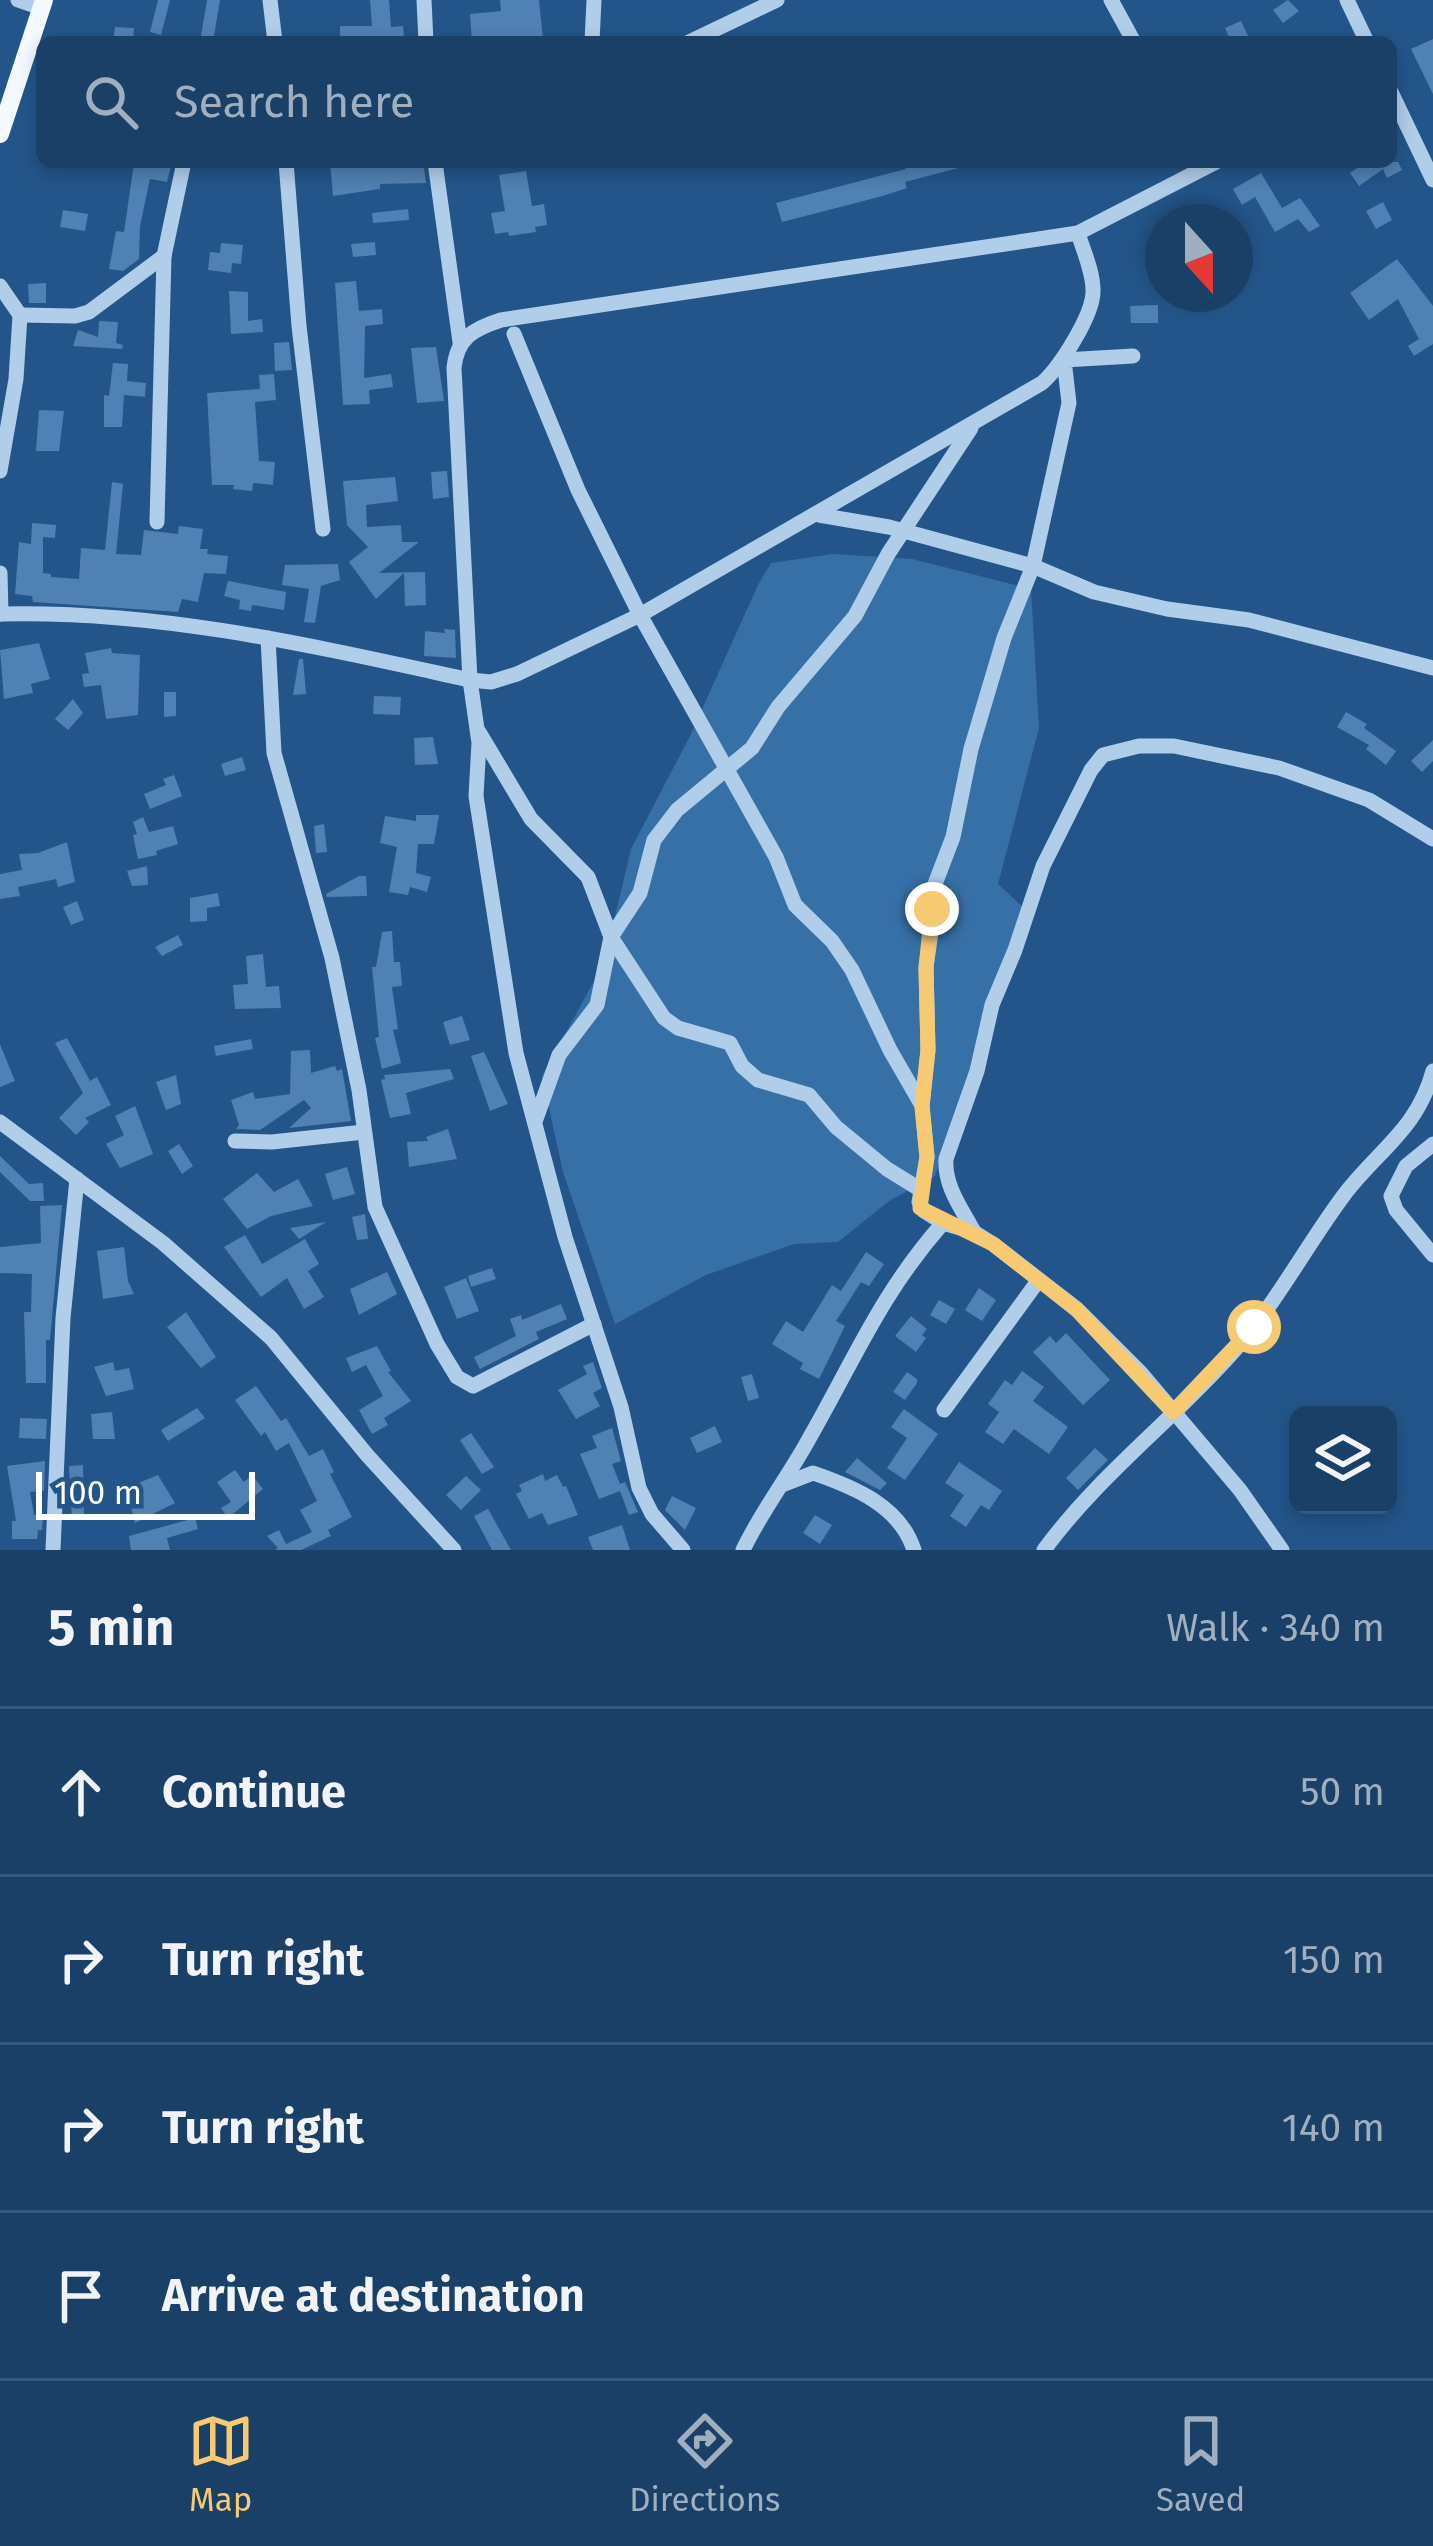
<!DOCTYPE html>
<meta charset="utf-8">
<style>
body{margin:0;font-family:"Fira Sans",sans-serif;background:#274b71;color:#f1f3f6}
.controls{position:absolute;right:36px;bottom:36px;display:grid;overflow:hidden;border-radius:18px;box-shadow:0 6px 18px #0003}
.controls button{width:108px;height:108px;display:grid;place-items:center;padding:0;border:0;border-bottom:3px solid #38597c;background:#1a4068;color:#f1f3f6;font:60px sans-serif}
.compass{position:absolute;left:1145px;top:204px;width:108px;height:108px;border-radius:50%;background:#1a4068;box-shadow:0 6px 18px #0003;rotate:159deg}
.scale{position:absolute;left:36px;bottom:30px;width:219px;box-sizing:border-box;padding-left:12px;border:6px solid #fff;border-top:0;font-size:33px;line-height:42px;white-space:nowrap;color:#fff;-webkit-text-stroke:9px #23558a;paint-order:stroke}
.stop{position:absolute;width:36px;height:36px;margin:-27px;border:9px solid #f5ca73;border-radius:50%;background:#fff}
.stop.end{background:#f5ca73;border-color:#fff;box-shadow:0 3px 12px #0008}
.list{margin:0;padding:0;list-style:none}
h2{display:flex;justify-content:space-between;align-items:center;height:156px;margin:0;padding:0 48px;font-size:51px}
h2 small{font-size:39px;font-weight:400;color:#9fafc0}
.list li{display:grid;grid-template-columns:78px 1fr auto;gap:36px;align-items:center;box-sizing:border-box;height:168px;padding:0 48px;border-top:3px solid #38597c}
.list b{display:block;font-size:45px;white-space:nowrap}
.list em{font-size:39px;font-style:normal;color:#9fafc0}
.icon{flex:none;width:66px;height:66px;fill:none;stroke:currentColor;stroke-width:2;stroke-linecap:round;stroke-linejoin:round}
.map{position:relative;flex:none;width:1433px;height:1550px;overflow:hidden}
.search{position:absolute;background:#1a4068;box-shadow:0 6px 18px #0003;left:36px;right:36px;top:36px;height:132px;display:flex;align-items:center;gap:30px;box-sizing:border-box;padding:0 42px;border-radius:18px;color:#9fafc0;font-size:45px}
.sheet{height:828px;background:#1a4068}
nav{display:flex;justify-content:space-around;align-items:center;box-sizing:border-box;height:168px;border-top:3px solid #38597c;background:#1a4068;font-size:33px;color:#9fafc0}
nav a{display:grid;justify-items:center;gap:6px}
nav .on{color:#f5ca73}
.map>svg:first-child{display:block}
.green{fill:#3770a7}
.building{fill:#5081b3}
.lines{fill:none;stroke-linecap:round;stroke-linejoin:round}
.minor{stroke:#b0cdea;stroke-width:15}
.major{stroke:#f4f9fe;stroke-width:18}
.route{stroke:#f5ca73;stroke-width:15}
</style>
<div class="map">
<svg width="1433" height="1550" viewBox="0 0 1433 1550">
<rect width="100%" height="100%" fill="#23558a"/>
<polygon class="green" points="833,554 912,559 1031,589 1039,728 998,884 1026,910 935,1176 889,1201 838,1242 794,1244 706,1275 615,1324 563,1172 542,1076 604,963 631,849 690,736 758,585 771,563"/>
<g class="building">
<polygon points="158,0 170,0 161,35 150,32"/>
<polygon points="207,0 220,0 213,42 200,42"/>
<polygon points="370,0 389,0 391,27 403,26 404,38 396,42 340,42 340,26 372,26"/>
<polygon points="500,0 539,0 543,39 472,42 470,14 501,11"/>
<polygon points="1288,0 1299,11 1283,23 1273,10"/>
<polygon points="1241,21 1251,42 1231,42 1225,28"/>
<polygon points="115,27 134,28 133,42 113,42"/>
<polygon points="1433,39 1433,94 1411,49"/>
<polygon points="161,162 172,162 167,182 150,179 140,226 139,259 123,271 109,269 116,231 124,232 134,163 159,168"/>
<polygon points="330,162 423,162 426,183 380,184 380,189 333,196"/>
<polygon points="905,162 966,162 966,166 905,182 907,188 879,197 782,222 776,203 906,169"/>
<polygon points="1366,162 1398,162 1402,170 1387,178 1383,169 1359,186 1350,173"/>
<polygon points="526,171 532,206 544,204 547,225 535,227 536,232 509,236 508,232 495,234 491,213 505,211 499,175"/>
<polygon points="1261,173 1282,208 1300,198 1320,226 1309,232 1298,219 1275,232 1255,197 1242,205 1233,189"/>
<polygon points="1383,202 1392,220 1376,229 1366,211"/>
<polygon points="408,209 409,220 373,223 372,213"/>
<polygon points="63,210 88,214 85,231 60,227"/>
<polygon points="375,242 376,255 353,257 351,244"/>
<polygon points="221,243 243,245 241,264 232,263 231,273 208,270 210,252 220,253"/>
<polygon points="1397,259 1433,306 1433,344 1414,356 1408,346 1419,339 1398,299 1369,320 1350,293"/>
<polygon points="356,281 359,311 382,309 383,324 365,326 364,378 391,374 393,387 369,390 370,404 343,405 335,283"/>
<polygon points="46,283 46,303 29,303 28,284"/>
<polygon points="229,291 248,292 248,321 262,319 263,332 231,334"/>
<polygon points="1158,305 1158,323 1131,323 1130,306"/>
<polygon points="99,321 118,322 116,343 123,345 122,349 73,346 78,330 98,337"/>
<polygon points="289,342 292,370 275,371 274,343"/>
<polygon points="436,347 444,401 417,403 411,348"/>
<polygon points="113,363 128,364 127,381 146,383 145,397 124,395 122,427 104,427 104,395 109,396"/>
<polygon points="274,374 276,400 255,402 259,461 275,462 273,485 253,483 252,491 233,489 234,485 212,485 207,393 260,389 259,375"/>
<polygon points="39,410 64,411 59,451 36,451"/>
<polygon points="447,471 449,497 433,499 431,472"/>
<polygon points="395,477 398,501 366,505 367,527 401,525 402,542 419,542 379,573 425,572 426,605 405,606 404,573 376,599 349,562 368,547 347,525 343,481"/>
<polygon points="112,482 123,484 116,554 141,555 144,530 178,534 179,526 203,529 200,549 208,549 207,554 228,556 226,574 204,573 198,602 182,599 178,612 33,602 32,596 15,594 19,542 31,544 32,523 56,525 55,538 43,537 43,573 51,574 51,577 79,579 81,548 105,550"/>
<polygon points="338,564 340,580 321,586 315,623 304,622 309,589 282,585 285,565"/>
<polygon points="228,581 286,592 284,610 252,605 251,611 239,609 240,600 224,596"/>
<polygon points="444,629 455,630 456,658 424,656 425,631 445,633"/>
<polygon points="39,643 50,679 31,684 33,693 4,699 0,650"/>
<polygon points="111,648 112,653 140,655 138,715 106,719 101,685 84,687 82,674 89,673 85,653"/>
<polygon points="299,659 303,659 306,694 293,695"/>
<polygon points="164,692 176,692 176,716 164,717"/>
<polygon points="374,696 401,697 400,715 373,714"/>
<polygon points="73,699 83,713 68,730 55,719"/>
<polygon points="1346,712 1367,724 1364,728 1396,751 1386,765 1366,749 1369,745 1337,727"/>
<polygon points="433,737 438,764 415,765 414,738"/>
<polygon points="1433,740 1433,761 1422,772 1411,761"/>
<polygon points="242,757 246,770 225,776 221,764"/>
<polygon points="174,775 182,796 150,809 144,794 166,785 163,779"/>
<polygon points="416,815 439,815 434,844 418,844 416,873 431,877 427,892 410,887 408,895 389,892 397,847 380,843 385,816 416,821"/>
<polygon points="143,817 149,832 173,826 178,844 156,851 157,855 138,859 133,835 137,834 133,822"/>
<polygon points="324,824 327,852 316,853 314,826"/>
<polygon points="67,842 75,882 58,887 56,879 18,887 20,896 0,899 0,874 22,870 19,854 38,853"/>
<polygon points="147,866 148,885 132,886 127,871"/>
<polygon points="359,876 366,876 367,896 327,897 326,894"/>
<polygon points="218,893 220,906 207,908 207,921 190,922 190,898"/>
<polygon points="77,901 84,920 71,925 63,907"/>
<polygon points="392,931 394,962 400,962 402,986 392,987 398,1029 393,1030 401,1063 382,1069 375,1038 379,1037 372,967 376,967 382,932"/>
<polygon points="178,935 183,945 162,956 155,947"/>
<polygon points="263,954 266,987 279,986 281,1008 235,1009 233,985 248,984 246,956"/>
<polygon points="462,1016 470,1040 450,1045 443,1022"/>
<polygon points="67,1038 90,1081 97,1077 111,1105 85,1118 89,1122 76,1135 59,1118 83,1093 55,1043"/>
<polygon points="251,1039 253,1049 216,1056 214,1046"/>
<polygon points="0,1044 15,1081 0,1087"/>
<polygon points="310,1050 311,1073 335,1066 337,1071 342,1069 351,1121 289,1128 311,1108 304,1100 260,1130 236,1129 239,1125 231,1100 253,1092 255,1099 290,1094 291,1051"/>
<polygon points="484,1052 508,1104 490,1111 471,1056"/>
<polygon points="450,1069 454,1079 406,1093 411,1114 390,1118 381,1080 385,1079 384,1075"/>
<polygon points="176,1075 181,1104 166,1110 156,1082"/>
<polygon points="135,1106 153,1154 120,1168 106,1144 124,1135 115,1116"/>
<polygon points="448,1129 457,1159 409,1167 407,1142 428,1141 426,1137"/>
<polygon points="179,1144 193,1166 182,1174 168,1151"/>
<polygon points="0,1156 29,1184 43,1183 44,1201 30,1201 0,1172"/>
<polygon points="347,1167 355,1194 333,1200 325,1174"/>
<polygon points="257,1173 274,1192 298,1179 313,1206 271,1216 247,1229 223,1199"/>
<polygon points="62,1205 50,1340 46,1340 46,1383 26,1383 24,1312 31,1312 32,1274 0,1273 0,1247 41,1243 40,1206"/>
<polygon points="365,1214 368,1239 357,1240 352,1217"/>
<polygon points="326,1222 299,1239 290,1228"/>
<polygon points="245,1235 262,1264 305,1239 319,1264 308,1271 324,1297 304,1309 287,1278 261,1297 224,1247"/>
<polygon points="124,1247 128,1281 134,1294 103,1299 97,1251"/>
<polygon points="866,1252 884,1264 869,1286 861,1282 836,1321 845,1326 819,1379 800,1369 803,1363 772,1344 786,1321 803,1332 832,1285 841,1291"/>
<polygon points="492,1268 496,1279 471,1287 468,1276"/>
<polygon points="387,1272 397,1294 359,1315 350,1289"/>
<polygon points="466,1278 479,1311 457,1319 444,1287"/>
<polygon points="979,1288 996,1300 982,1321 965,1310"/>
<polygon points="939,1300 955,1309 946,1324 930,1315"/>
<polygon points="561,1304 567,1319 536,1332 539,1339 480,1369 474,1357 516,1336 510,1319 521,1315 522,1320"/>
<polygon points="186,1312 216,1357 201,1368 167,1327"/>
<polygon points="911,1316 927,1329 922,1335 926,1338 916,1352 895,1336"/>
<polygon points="1066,1333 1110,1380 1083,1405 1033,1352 1050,1336 1056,1343"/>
<polygon points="377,1346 391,1371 388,1372 411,1401 384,1418 388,1425 372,1434 359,1410 383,1396 366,1365 352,1372 346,1358"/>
<polygon points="113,1362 115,1371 129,1368 134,1389 106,1396 94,1367"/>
<polygon points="593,1362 602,1388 593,1393 600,1406 576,1419 558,1390 587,1374 583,1366"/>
<polygon points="1022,1371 1044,1387 1033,1401 1068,1427 1049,1454 1014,1429 1003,1444 985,1432 999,1412 988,1404 1005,1380 1012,1385"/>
<polygon points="907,1372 917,1379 917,1383 905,1400 893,1392"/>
<polygon points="752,1374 759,1398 748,1401 741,1377"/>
<polygon points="256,1386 281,1421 286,1418 309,1456 323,1449 334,1472 330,1474 352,1517 328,1530 331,1536 301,1550 275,1550 278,1548 267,1536 279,1530 286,1544 312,1532 300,1510 317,1501 289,1443 276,1451 265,1432 261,1436 235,1400"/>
<polygon points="197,1408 205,1418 168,1441 161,1430"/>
<polygon points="904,1409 938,1434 905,1480 887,1468 907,1438 891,1427"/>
<polygon points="112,1412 115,1439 93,1439 91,1414"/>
<polygon points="20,1418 47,1419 46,1439 19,1438"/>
<polygon points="715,1426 722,1442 697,1453 690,1438"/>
<polygon points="612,1428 621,1461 612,1464 620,1484 625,1482 638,1512 629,1515 620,1491 599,1499 580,1454 597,1448 592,1436"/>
<polygon points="471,1433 494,1467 482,1474 460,1440"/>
<polygon points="1095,1448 1108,1460 1078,1490 1066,1478"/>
<polygon points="857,1458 887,1483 880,1490 845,1472"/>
<polygon points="45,1461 44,1491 30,1492 34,1515 43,1515 42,1530 38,1530 37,1539 12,1539 12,1521 16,1521 7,1466"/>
<polygon points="959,1462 1002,1491 989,1510 981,1505 966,1527 950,1516 964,1495 945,1483"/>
<polygon points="83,1465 84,1519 72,1520 69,1466"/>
<polygon points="235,1470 244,1482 252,1475 263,1489 228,1518 221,1508 231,1502 217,1482"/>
<polygon points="543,1474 545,1481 557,1475 563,1487 566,1486 578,1515 548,1525 542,1513 529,1519 516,1494 522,1491 519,1485"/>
<polygon points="158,1475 175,1503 135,1523 126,1488"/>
<polygon points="466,1476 481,1490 461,1510 446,1495"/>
<polygon points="672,1496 696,1508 685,1530 665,1510"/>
<polygon points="488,1509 511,1550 492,1550 474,1516"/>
<polygon points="815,1515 832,1525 820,1544 803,1533"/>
<polygon points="195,1518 198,1529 167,1538 170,1550 131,1550 129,1536"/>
<polygon points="622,1525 630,1550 593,1550 588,1537"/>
</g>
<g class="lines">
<g class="minor">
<polyline points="18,0 41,8"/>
<polyline points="270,0 275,42"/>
<polyline points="424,0 426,42"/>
<polyline points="1111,0 1134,42"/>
<polyline points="1347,0 1367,42"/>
<polyline points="592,42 594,0"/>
<polyline points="689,42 777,0"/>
<polyline points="1391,92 1433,180"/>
<polyline points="286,162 299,326 323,529"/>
<polyline points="435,162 460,342"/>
<polyline points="0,286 20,315 16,379 0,471"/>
<polyline points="20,315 75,316 89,312 164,256"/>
<polyline points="514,334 578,490 640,615 776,857 795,905 832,941 852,970 890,1050 920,1102"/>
<polyline points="1133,356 1064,360 1069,403 1033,566 1004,638 971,749 953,837 930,897 933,919 926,967 928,1050 922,1106 927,1157 919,1202 924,1211 943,1223 974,1232 993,1244 1077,1309 1141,1373 1240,1490 1282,1550"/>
<polyline points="819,515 889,527 1033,566 1094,592 1167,609 1249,620 1433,668"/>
<polyline points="157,522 164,256 184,162"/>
<polyline points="0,573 1,614"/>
<path d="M0,614C160,610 314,646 470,680L491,682L517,674L640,615L1042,383C1060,367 1094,314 1093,290C1093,271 1083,250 1078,233"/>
<polyline points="268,638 274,753 332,958 359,1090 375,1207 437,1344 457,1377 473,1386 594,1324"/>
<polyline points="479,732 531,819 588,877 611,937 664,1018 678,1028 730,1043 742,1066 758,1080 809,1095 836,1127 887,1169 921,1190"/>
<polyline points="536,1119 559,1055 597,1005 611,937 640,893 654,840 677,810 752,748 778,707 855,616 888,554 971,428"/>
<polyline points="0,1122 163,1243 271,1338 367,1455 454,1550"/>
<polyline points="235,1141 272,1142 364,1132"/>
<polyline points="1433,1144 1406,1166 1391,1196 1396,1210 1433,1255"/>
<path d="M974,1232C962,1209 944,1186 946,1159L977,1071L992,1005L1015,950L1043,866L1091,770L1103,755L1139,746H1174L1279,768L1369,800L1433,839"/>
<polyline points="944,1410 1038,1281"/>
<path d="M782,1485L813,1473C854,1487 900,1506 914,1550"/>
<polyline points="53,1550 63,1318 77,1179"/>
<path d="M683,1550L652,1514L639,1488L621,1407L565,1237L516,1053L476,796L479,743L470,680L454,368C457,338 473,329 501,320L1078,233L1216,162"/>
<path d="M743,1550C762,1510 789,1476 810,1437C855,1358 882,1292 943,1223"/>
<path d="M1044,1550C1098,1476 1173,1420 1233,1352C1276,1304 1306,1246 1344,1195C1378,1150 1417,1130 1433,1071"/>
</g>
<polyline class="major" points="0,134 44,0"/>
</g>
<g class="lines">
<polyline class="route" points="932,909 926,968 928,1050 922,1106 927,1157 920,1208 993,1244 1077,1310 1173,1412 1254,1327"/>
</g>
</svg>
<div class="controls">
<button><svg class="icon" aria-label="layers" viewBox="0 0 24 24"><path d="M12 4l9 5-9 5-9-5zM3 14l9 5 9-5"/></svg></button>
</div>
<svg class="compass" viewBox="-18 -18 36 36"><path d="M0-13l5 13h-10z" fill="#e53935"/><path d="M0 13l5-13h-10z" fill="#9fafc0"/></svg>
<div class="scale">100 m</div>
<div class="stop" style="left:1254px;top:1327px"></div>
<div class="stop end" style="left:932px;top:909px"></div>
<div class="search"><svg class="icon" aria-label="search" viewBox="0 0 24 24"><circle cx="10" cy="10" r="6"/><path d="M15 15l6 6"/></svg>Search here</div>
</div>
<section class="sheet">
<h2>5 min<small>Walk · 340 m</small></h2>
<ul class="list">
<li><svg class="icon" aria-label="ahead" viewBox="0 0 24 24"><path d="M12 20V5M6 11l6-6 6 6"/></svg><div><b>Continue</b></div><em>50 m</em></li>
<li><svg class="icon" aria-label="right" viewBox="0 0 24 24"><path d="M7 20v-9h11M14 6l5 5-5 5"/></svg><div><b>Turn right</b></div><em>150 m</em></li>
<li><svg class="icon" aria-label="right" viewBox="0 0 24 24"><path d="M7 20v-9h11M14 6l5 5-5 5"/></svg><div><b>Turn right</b></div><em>140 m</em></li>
<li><svg class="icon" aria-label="arrive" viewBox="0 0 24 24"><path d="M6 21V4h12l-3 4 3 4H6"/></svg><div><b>Arrive at destination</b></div></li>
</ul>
</section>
<nav>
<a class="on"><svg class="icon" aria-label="map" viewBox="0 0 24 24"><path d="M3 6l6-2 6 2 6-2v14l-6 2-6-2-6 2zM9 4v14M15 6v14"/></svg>Map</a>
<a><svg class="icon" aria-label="directions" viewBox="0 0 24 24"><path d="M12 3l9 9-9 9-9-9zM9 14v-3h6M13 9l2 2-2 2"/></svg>Directions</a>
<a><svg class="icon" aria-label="saved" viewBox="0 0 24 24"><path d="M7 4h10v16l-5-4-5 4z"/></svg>Saved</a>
</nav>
